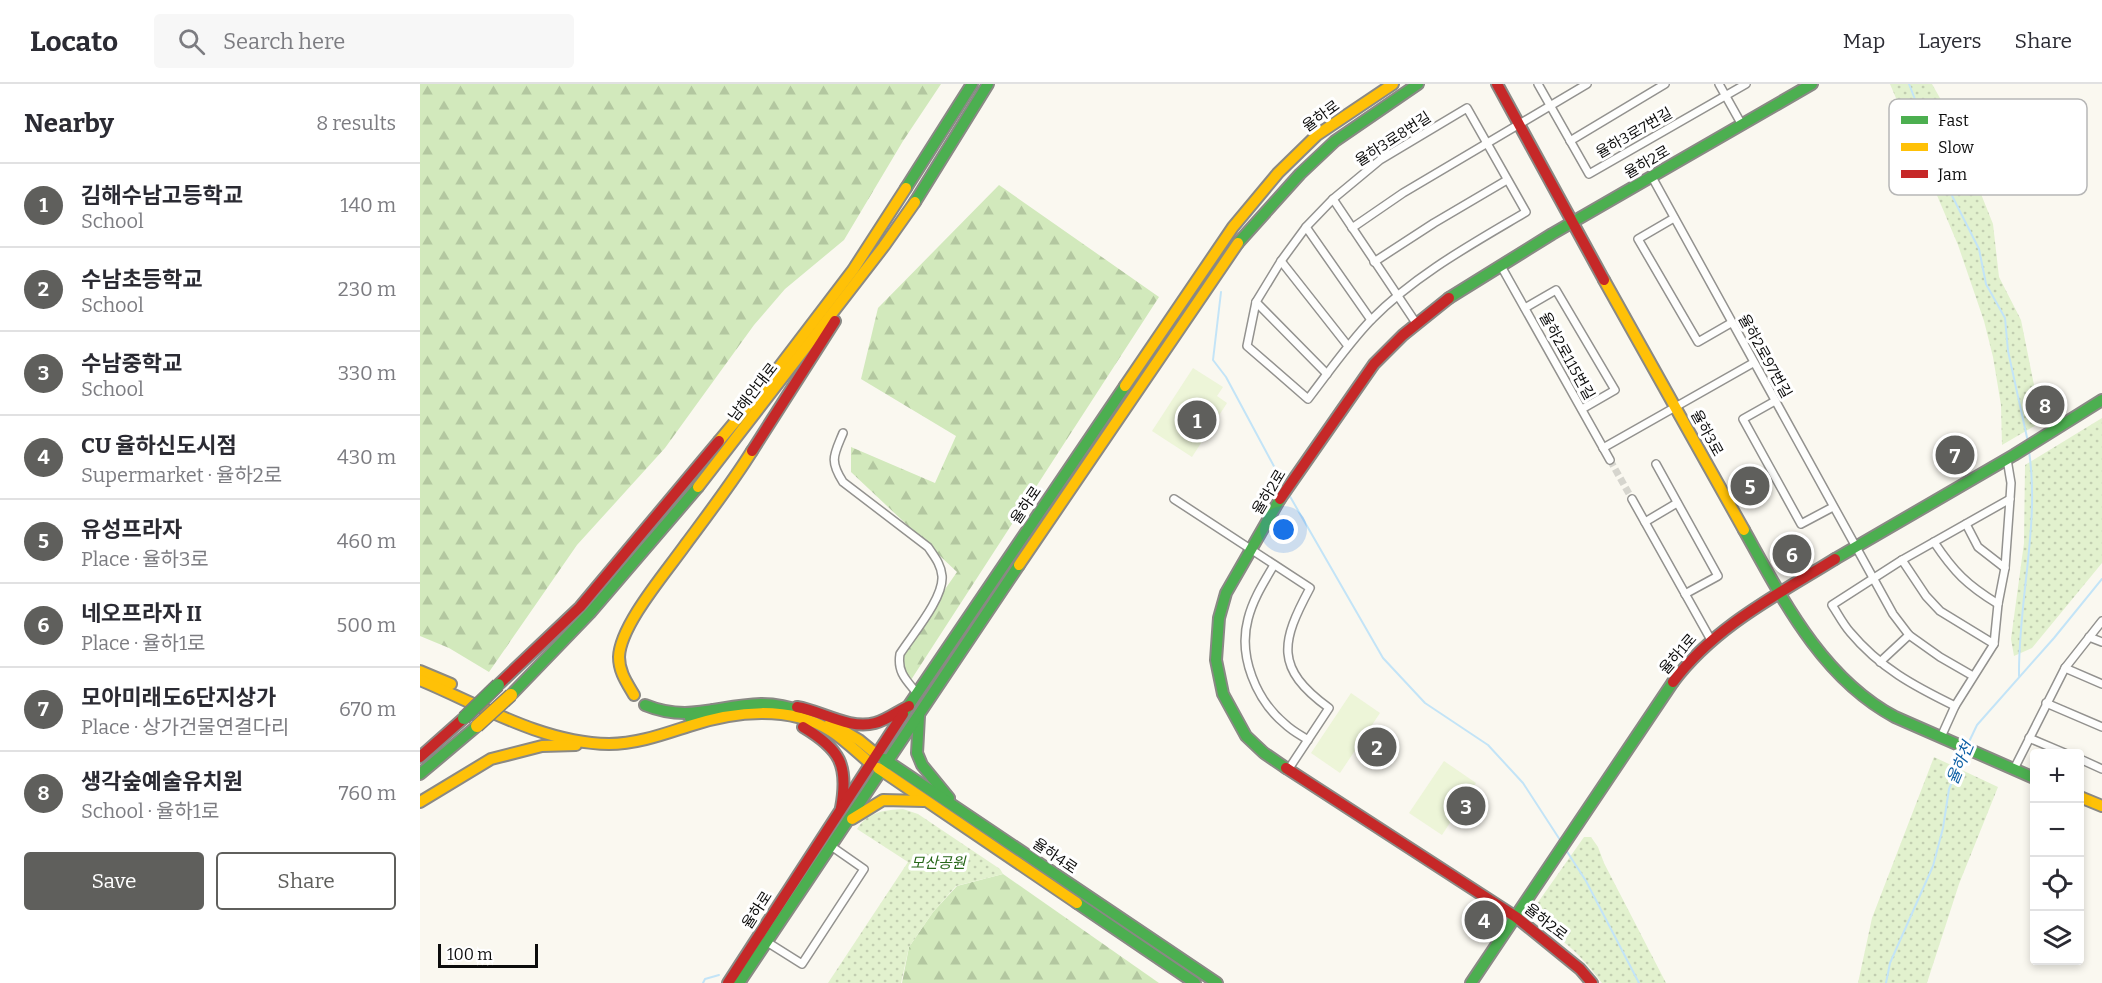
<!DOCTYPE html>
<meta charset="utf-8">
<style>
body{margin:0;font-family:Bitter,"Noto Sans KR",serif;background:#f7f7f7;color:#2b2b33}
.controls{position:absolute;right:18px;bottom:18px;display:grid;overflow:hidden;border-radius:6px;box-shadow:0 3px 9px #0003}
.controls button{width:54px;height:54px;display:grid;place-items:center;padding:0;border:0;border-bottom:2px solid #e1e1e2;background:#fff;color:#2b2b33;font:30px sans-serif}
.scale{position:absolute;left:18px;bottom:15px;width:100px;box-sizing:border-box;padding-left:6px;border:3px solid #0c0c0c;border-top:0;font-size:16px;line-height:21px;white-space:nowrap;color:#0c0c0c;-webkit-text-stroke:4px #fff;paint-order:stroke}
.you{position:absolute;left:864px;top:446px;width:21px;height:21px;margin:-15px;border:4px solid #fff;border-radius:50%;background:#1a73e8;box-shadow:0 0 0 9px #1a73e833}
.badge{display:grid;place-items:center;width:39px;height:39px;border-radius:50%;background:#5f5f5c;color:#fff;font-size:20px;font-weight:700}
.pin{position:absolute;translate:-50% -50%;border:3px solid #fff;box-shadow:0 2px 6px #0006}
.list{margin:0;padding:0;list-style:none}
h2{display:flex;justify-content:space-between;align-items:center;height:78px;margin:0;padding:0 24px;font-size:26px}
h2 small{font-size:20px;font-weight:400;color:#7c7c81}
.list li{display:grid;grid-template-columns:39px 1fr auto;gap:18px;align-items:center;box-sizing:border-box;height:84px;padding:0 24px;border-top:2px solid #e1e1e2}
.list b{display:block;font-size:22px;white-space:nowrap}
.list p{margin:0;font-size:20px;white-space:nowrap;color:#7c7c81}
.list em{font-size:20px;font-style:normal;color:#7c7c81}
.actions{display:flex;gap:12px;padding:18px 24px}
.actions a{flex:1;padding:14px 0;border:2px solid #5f5f5c;border-radius:6px;text-align:center;font-size:21px;color:#5f5f5c}
.actions .main{background:#5f5f5c;color:#fff}
.icon{flex:none;width:33px;height:33px;fill:none;stroke:currentColor;stroke-width:2;stroke-linecap:round;stroke-linejoin:round}
.map{position:relative;flex:none;width:1682px;height:899px;overflow:hidden}
header{display:flex;align-items:center;gap:36px;box-sizing:border-box;height:84px;padding:0 30px;background:#fff;border-bottom:2px solid #e1e1e2}
header strong{font-size:28px}
nav{display:flex;gap:33px;margin-inline-start:auto;font-size:21px}
.search{width:420px;height:54px;background:#f7f7f7;display:flex;align-items:center;gap:15px;box-sizing:border-box;padding:0 21px;border-radius:6px;color:#7c7c81;font-size:22px}
main{display:flex}
aside{flex:1;background:#fff}
.map>svg:first-child{display:block}
.forest{fill:url(#forest-firs)}
.park{fill:url(#park-dots)}
.pitch{fill:#edf5d8}
.lines{fill:none;stroke-linecap:round;stroke-linejoin:round}
.stream{stroke:#c3e4f7;stroke-width:2}
.street-tunnel{stroke:#d6d5ce;stroke-width:7;stroke-dasharray:7 3.5;stroke-linecap:butt}
.street-casing{stroke:#93928f;stroke-width:10}
.fast-casing{stroke:#8a8985;stroke-width:14}
.slow-casing{stroke:#8a8985;stroke-width:14}
.jam-casing{stroke:#8a8985;stroke-width:14}
.street{stroke:#fefefd;stroke-width:7}
.fast{stroke:#4caf50;stroke-width:10}
.slow{stroke:#ffc107;stroke-width:10}
.jam{stroke:#c62828;stroke-width:10}
.fast-bridge-casing{stroke:#80807c;stroke-width:15;stroke-linecap:butt}
.slow-bridge-casing{stroke:#80807c;stroke-width:15;stroke-linecap:butt}
.fast-bridge{stroke:#4caf50;stroke-width:12}
.slow-bridge{stroke:#ffc107;stroke-width:12}
.labels{text-anchor:middle;dominant-baseline:central;stroke-width:6;stroke-linejoin:round;paint-order:stroke}
.street-label{font-size:15px;fill:#0c0c0c;stroke:#fff}
.park-label{font-size:15px;font-style:italic;fill:#276719;stroke:#fff}
.water-label{font-size:16px;font-style:italic;fill:#0e60a5;stroke:#fff}
.key{fill:#fff;stroke:#b6b6b6;stroke-width:1.5}
.key-label{font-size:16px;fill:#0c0c0c}
</style>
<header>
<strong>Locato</strong>
<div class="search"><svg class="icon" aria-label="search" viewBox="0 0 24 24"><circle cx="10" cy="10" r="6"/><path d="M15 15l6 6"/></svg>Search here</div>
<nav><a>Map</a><a>Layers</a><a>Share</a></nav>
</header>
<main>
<aside>
<h2>Nearby<small>8 results</small></h2>
<ul class="list">
<li><span class="badge">1</span><div><b>김해수남고등학교</b><p>School</p></div><em>140 m</em></li>
<li><span class="badge">2</span><div><b>수남초등학교</b><p>School</p></div><em>230 m</em></li>
<li><span class="badge">3</span><div><b>수남중학교</b><p>School</p></div><em>330 m</em></li>
<li><span class="badge">4</span><div><b>CU 율하신도시점</b><p>Supermarket · 율하2로</p></div><em>430 m</em></li>
<li><span class="badge">5</span><div><b>유성프라자</b><p>Place · 율하3로</p></div><em>460 m</em></li>
<li><span class="badge">6</span><div><b>네오프라자 II</b><p>Place · 율하1로</p></div><em>500 m</em></li>
<li><span class="badge">7</span><div><b>모아미래도6단지상가</b><p>Place · 상가건물연결다리</p></div><em>670 m</em></li>
<li><span class="badge">8</span><div><b>생각숲예술유치원</b><p>School · 율하1로</p></div><em>760 m</em></li>
</ul>
<div class="actions"><a class="main">Save</a><a>Share</a></div>
</aside>
<div class="map">
<svg width="1682" height="899" viewBox="0 0 1682 899">
<defs>
<pattern id="forest-firs" width="22" height="20" patternUnits="userSpaceOnUse" patternTransform="scale(1.5)"><rect width="22" height="20" fill="#d2e9bc"/><path d="M5 1l3.5 6h-7zM16 11l3.5 6h-7z" fill="#b3c7a0"/></pattern>
<pattern id="park-dots" width="8" height="8" patternUnits="userSpaceOnUse" patternTransform="scale(1.5)"><rect width="8" height="8" fill="#e2f1ce"/><path d="M2 2h.1M6 6h.1" fill="none" stroke="#c1cdb0" stroke-width="1.8" stroke-linecap="round"/></pattern>
</defs>
<rect width="100%" height="100%" fill="#faf8f0"/>
<g class="forest">
<polygon points="0,0 521,0 483,57 424,156 365,205 334,241 245,364 157,461 69,588 29,564 0,552"/>
<polygon points="579,101 739,213 489,599 481,591 480,570 537,488 431,388 431,363 515,399 536,352 441,295 458,224"/>
<polygon points="583,790 739,899 482,899 489,863 513,828 537,802"/>
</g>
<g class="park">
<polygon points="1470,0 1512,0 1529,30 1573,140 1579,193 1601,236 1614,301 1618,340 1582,361 1581,321 1573,273 1564,237 1538,161"/>
<polygon points="1682,334 1682,479 1612,564 1594,572 1591,555 1604,459 1605,381"/>
<polygon points="1514,673 1578,703 1539,800 1507,899 1438,899 1452,834"/>
<path d="M483,725L498,730L580,785L583,790L536,802L513,828L489,863L481,899H408L488,778L437,745C448,728 464,726 483,725Z"/>
<path d="M1164,753H1171L1178,763L1184,779L1246,899H1182C1171,885 1160,871 1145,859C1134,850 1119,843 1112,830L1114,824Z"/>
</g>
<g class="pitch">
<polygon points="773,284 803,303 797,312 807,319 772,373 732,347"/>
<polygon points="931,609 960,629 920,689 891,669"/>
<polygon points="1024,677 1056,699 1022,751 989,729"/>
</g>
<g class="lines">
<g class="stream">
<polyline points="1489,0 1510,54 1519,86 1559,165 1566,200 1585,234 1588,267 1608,358"/>
<polyline points="801,208 793,276 806,293 864,401"/>
<polyline points="868,409 963,574 1005,619 1068,661 1103,699 1142,759"/>
<path d="M1599,592C1598,517 1620,441 1609,367"/>
<polyline points="1547,662 1557,641 1634,554 1682,495"/>
<polyline points="1146,766 1166,797 1219,899"/>
<polyline points="283,899 285,895 299,891"/>
<polyline points="1466,899 1470,879 1513,782 1523,744 1529,705 1545,667"/>
</g>
<polyline class="street-tunnel" points="1190,376 1212,415"/>
<defs>
<g id="street">
<polyline points="1118,0 1169,90 1326,0"/>
<polyline points="1299,0 1322,41"/>
<path d="M1047,24L1106,128C1052,160 995,191 951,236C928,260 908,289 888,315L827,262L836,218L861,177L886,143L913,115L960,76Z"/>
<polyline points="1150,57 1245,0"/>
<polyline points="1232,93 1473,530 1489,551 1520,573 1553,592"/>
<polyline points="913,115 996,239"/>
<polyline points="1254,134 1218,155 1278,258 1311,239"/>
<polyline points="886,143 951,236"/>
<polyline points="932,144 983,109 1167,0"/>
<polyline points="861,177 928,262"/>
<polyline points="954,178 1014,139 1087,96"/>
<polyline points="1081,182 1190,376"/>
<polyline points="836,218 907,290"/>
<polyline points="1105,224 1136,206 1195,306 1162,325"/>
<polyline points="1355,317 1323,335 1381,440 1413,423"/>
<path d="M423,349C414,371 409,376 423,398L508,463C514,472 521,480 522,492C524,514 492,551 480,570C477,588 486,596 497,609"/>
<polyline points="1526,357 1531,366"/>
<polyline points="1183,364 1333,279"/>
<polyline points="1236,380 1298,492 1265,510"/>
<path d="M754,415L890,504C861,558 854,584 909,624L868,686"/>
<polyline points="1212,415 1291,556"/>
<polyline points="1225,438 1257,419"/>
<polyline points="1546,440 1558,463 1585,484"/>
<path d="M1514,458C1534,488 1547,501 1578,520"/>
<polyline points="1482,476 1506,512 1520,527 1574,560"/>
<path d="M854,481C844,498 833,515 828,535C818,572 836,616 865,640C871,646 880,651 888,656"/>
<polyline points="1669,553 1682,558"/>
<polyline points="1460,578 1489,551"/>
<polyline points="1645,584 1682,600"/>
<polyline points="1626,619 1682,643"/>
<path d="M1535,622C1494,602 1460,584 1430,548C1423,540 1418,530 1412,521L1482,476L1590,415"/>
<polyline points="1521,653 1535,622 1574,560 1578,520 1585,484 1590,415 1591,399 1587,375"/>
<polyline points="1609,654 1647,670"/>
<polyline points="1660,675 1682,685"/>
<polyline points="1594,685 1645,584 1682,537"/>
<polyline points="347,858 382,880 444,785 411,762"/>
</g>
<g id="fast">
<polyline points="486,104 552,0"/>
<polyline points="495,118 568,0"/>
<polyline points="818,159 880,90 915,57 998,0"/>
<polyline points="1029,214 1132,150 1392,0"/>
<polyline points="860,415 806,509 799,534 796,576 803,610 826,652 844,669 866,684"/>
<path d="M1324,446C1363,516 1402,594 1475,633L1614,694"/>
<polyline points="1415,475 1594,371 1682,316"/>
<polyline points="91,611 170,529 278,403"/>
<path d="M225,621C269,639 298,621 341,620C356,620 370,623 383,628"/>
<polyline points="483,630 705,302"/>
<polyline points="499,632 497,669 502,681 529,714"/>
<polyline points="270,634 294,626"/>
<polyline points="464,675 797,899"/>
<polyline points="0,690 57,642"/>
<polyline points="657,819 775,899"/>
<polyline points="319,899 599,481"/>
<polyline points="1051,899 1253,598"/>
</g>
<g id="slow">
<polyline points="1184,196 1324,446"/>
<polyline points="705,302 813,143 858,89 897,51 973,0"/>
<polyline points="299,357 344,303 433,186 486,104"/>
<polyline points="278,403 464,162 495,118"/>
<polyline points="599,481 818,159"/>
<polyline points="0,587 31,600"/>
<path d="M0,596C60,621 122,659 189,660C217,660 244,650 269,642C315,627 369,621 411,647C425,656 437,668 450,679"/>
<path d="M214,611C207,599 199,588 199,573C200,541 247,487 266,460C289,429 312,399 332,367"/>
<polyline points="410,639 439,656 456,670"/>
<polyline points="458,684 657,819"/>
<polyline points="1660,713 1682,722"/>
<polyline points="0,718 71,675 122,662 156,661"/>
<polyline points="432,735 463,716 504,717"/>
</g>
<g id="jam">
<polyline points="1077,0 1184,196"/>
<polyline points="332,367 415,237"/>
<polyline points="860,415 954,280 983,251 1029,214"/>
<path d="M1253,598C1295,542 1357,511 1415,475"/>
<polyline points="78,601 160,523 299,357"/>
<path d="M377,623C402,627 429,646 455,639C467,636 478,627 489,622"/>
<path d="M383,643C420,665 429,681 421,724"/>
<polyline points="0,673 44,634"/>
<polyline points="866,684 1096,833 1160,885 1172,899"/>
<polyline points="308,899 483,630"/>
</g>
</defs>
<use href="#street" class="street-casing"/>
<use href="#fast" class="fast-casing"/>
<use href="#slow" class="slow-casing"/>
<use href="#jam" class="jam-casing"/>
<use href="#street" class="street"/>
<use href="#fast" class="fast"/>
<use href="#slow" class="slow"/>
<use href="#jam" class="jam"/>
<defs>
<polyline id="fast-bridge" points="44,634 78,601"/>
<polyline id="slow-bridge" points="57,642 91,611"/>
</defs>
<use href="#fast-bridge" class="fast-bridge-casing"/>
<use href="#slow-bridge" class="slow-bridge-casing"/>
<use href="#fast-bridge" class="fast-bridge"/>
<use href="#slow-bridge" class="slow-bridge"/>
</g>
<g class="labels">
<g class="street-label">
<text transform="translate(901 32) rotate(-36)">율하로</text>
<text transform="translate(1214 49) rotate(-30)">율하3로7번길</text>
<text transform="translate(973 55) rotate(-33)">율하3로8번길</text>
<text transform="translate(1227 78) rotate(-30)">율하2로</text>
<text transform="translate(1147 272) rotate(61)">율하2로115번길</text>
<text transform="translate(1345 272) rotate(61)">율하2로97번길</text>
<text transform="translate(333 308) rotate(-52)">남해안대로</text>
<text transform="translate(1287 349) rotate(61)">율하3로</text>
<text transform="translate(849 408) rotate(-59)">율하2로</text>
<text transform="translate(606 421) rotate(-56)">율하로</text>
<text transform="translate(1258 570) rotate(-49)">율하1로</text>
<text transform="translate(635 772) rotate(34)">율하4로</text>
<text transform="translate(337 826) rotate(-57)">율하로</text>
<text transform="translate(1126 838) rotate(38)">율하2로</text>
</g>
<g class="park-label">
<text x="518" y="779">모산공원</text>
</g>
<g class="water-label">
<text transform="translate(1540 679) rotate(-67)">율하천</text>
</g>
</g>
<rect x="1469" y="15" width="198" height="96" rx="9" class="key"/>
<rect x="1481" y="32" width="27" height="8" fill="#4caf50"/>
<rect x="1481" y="59" width="27" height="8" fill="#ffc107"/>
<rect x="1481" y="86" width="27" height="8" fill="#c62828"/>
<g class="key-label">
<text x="1518" y="42">Fast</text>
<text x="1518" y="69">Slow</text>
<text x="1518" y="96">Jam</text>
</g>
</svg>
<div class="controls">
<button>+</button>
<button>−</button>
<button><svg class="icon" aria-label="locate" viewBox="0 0 24 24"><circle cx="12" cy="12" r="6"/><path d="M12 2v4M12 18v4M2 12h4M18 12h4"/></svg></button>
<button><svg class="icon" aria-label="layers" viewBox="0 0 24 24"><path d="M12 4l9 5-9 5-9-5zM3 14l9 5 9-5"/></svg></button>
</div>
<div class="scale">100 m</div>
<div class="you"></div>
<div class="pin badge" style="left:777px;top:336px">1</div>
<div class="pin badge" style="left:957px;top:663px">2</div>
<div class="pin badge" style="left:1046px;top:722px">3</div>
<div class="pin badge" style="left:1064px;top:836px">4</div>
<div class="pin badge" style="left:1330px;top:402px">5</div>
<div class="pin badge" style="left:1372px;top:470px">6</div>
<div class="pin badge" style="left:1535px;top:371px">7</div>
<div class="pin badge" style="left:1625px;top:321px">8</div>
</div>
</main>
